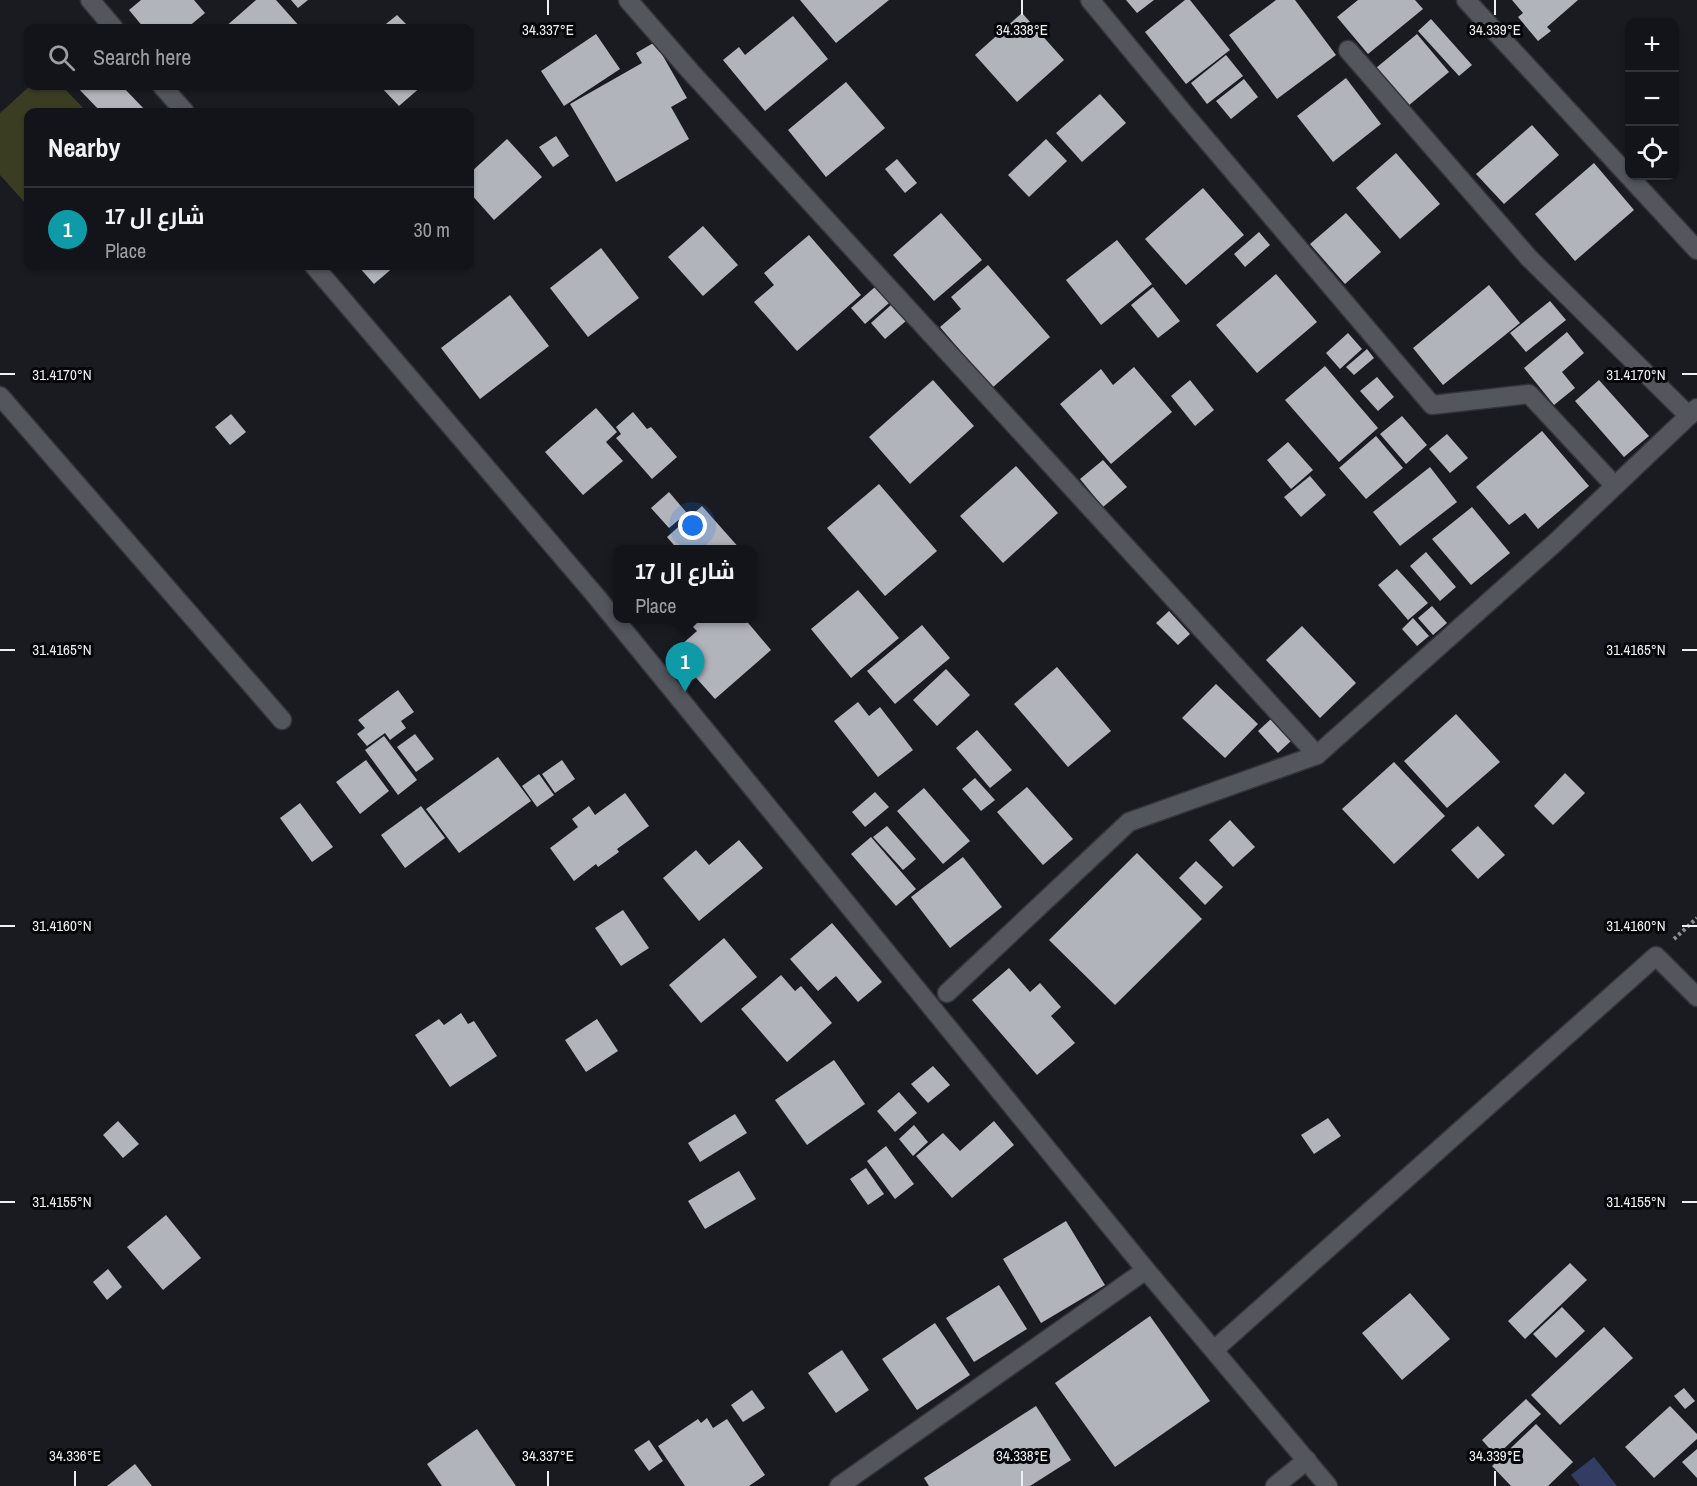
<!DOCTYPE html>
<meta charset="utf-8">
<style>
body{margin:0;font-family:"Archivo Narrow",Cairo,sans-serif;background:#202126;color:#f1f3f6}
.controls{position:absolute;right:18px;top:18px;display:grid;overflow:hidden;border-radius:12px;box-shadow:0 2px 4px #0004}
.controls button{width:54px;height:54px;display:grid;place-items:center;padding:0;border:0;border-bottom:2px solid #323338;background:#131419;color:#f1f3f6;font:30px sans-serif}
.you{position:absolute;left:693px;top:526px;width:21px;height:21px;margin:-15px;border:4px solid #fff;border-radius:50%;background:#1a73e8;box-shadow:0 0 0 9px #1a73e833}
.badge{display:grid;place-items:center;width:39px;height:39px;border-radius:50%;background:#b8c147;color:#fff;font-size:20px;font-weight:700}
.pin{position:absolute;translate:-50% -50px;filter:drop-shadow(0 2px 3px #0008)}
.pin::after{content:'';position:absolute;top:32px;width:21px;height:18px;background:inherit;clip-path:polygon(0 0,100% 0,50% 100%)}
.popup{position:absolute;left:613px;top:545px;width:144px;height:78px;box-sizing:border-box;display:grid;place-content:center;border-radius:12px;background:#131419;filter:drop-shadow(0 2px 4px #0005);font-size:20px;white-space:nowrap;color:#9d9ea2}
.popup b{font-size:22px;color:#f1f3f6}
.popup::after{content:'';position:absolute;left:50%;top:100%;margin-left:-12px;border:12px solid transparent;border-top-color:#131419}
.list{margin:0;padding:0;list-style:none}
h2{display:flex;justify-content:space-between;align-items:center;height:78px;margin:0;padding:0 24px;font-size:26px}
h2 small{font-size:20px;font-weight:400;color:#9d9ea2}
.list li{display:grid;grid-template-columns:39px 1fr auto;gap:18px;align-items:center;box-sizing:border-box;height:84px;padding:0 24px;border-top:2px solid #323338}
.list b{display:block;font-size:22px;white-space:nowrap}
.list p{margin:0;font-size:20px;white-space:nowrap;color:#9d9ea2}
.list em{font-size:20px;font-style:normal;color:#9d9ea2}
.icon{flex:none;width:33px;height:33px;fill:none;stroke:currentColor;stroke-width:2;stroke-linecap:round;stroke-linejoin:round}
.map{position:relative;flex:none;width:1697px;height:1486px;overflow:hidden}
.search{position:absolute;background:#131419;box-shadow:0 2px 4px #0004;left:24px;top:24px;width:450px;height:66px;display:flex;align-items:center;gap:15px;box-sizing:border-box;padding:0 21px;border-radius:12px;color:#9d9ea2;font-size:22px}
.panel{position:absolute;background:#131419;box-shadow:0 2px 4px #0004;left:24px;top:108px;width:450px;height:162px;border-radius:12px}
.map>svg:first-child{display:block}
.green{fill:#3b3d23}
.water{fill:#333d64}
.building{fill:#b2b4bc}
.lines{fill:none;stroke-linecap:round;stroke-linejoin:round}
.minor-casing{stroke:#343539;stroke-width:21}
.path{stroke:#8c8e93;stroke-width:4;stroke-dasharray:3 3;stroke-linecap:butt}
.minor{stroke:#54565d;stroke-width:18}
.ticks{fill:none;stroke:#eeeff3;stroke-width:2}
.ticks-label{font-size:15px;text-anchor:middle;fill:#eeeff3;stroke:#060608;stroke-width:6;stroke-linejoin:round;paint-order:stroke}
</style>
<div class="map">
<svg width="1697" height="1486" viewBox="0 0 1697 1486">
<rect width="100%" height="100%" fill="#191b21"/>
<polygon class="green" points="30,86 62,86 87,112 28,112 28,206 0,175 0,113"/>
<polygon class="water" points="1594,1457 1617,1486 1580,1486 1571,1475"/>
<g class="building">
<polygon points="141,0 194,0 205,13 187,28 144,28 129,10"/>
<polygon points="256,0 276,0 301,28 224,28"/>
<polygon points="291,0 308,0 298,8"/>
<polygon points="800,0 889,0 836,43"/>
<polygon points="1126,0 1154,0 1137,13"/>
<polygon points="1185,0 1190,0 1230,50 1186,84 1145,32"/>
<polygon points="1276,0 1295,0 1336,55 1277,99 1229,35"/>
<polygon points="1358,0 1415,0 1423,9 1368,54 1337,17"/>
<polygon points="1512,0 1578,0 1547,27 1551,31 1538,41 1518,17 1523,13"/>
<polygon points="1022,13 1064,60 1017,102 975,55"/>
<polygon points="397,15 410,28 381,28"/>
<polygon points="793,16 828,59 765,111 723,60 739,47 745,55"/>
<polygon points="1431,19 1472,65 1459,76 1418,31"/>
<polygon points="596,34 620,69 564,106 541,71"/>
<polygon points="1417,34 1449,72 1408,106 1376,68"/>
<polygon points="655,42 687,98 671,107 689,139 616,182 570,104 642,63 636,53"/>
<polygon points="1226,55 1243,76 1207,104 1191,83"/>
<polygon points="1346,78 1381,124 1333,162 1297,116"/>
<polygon points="1244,79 1258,97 1231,119 1216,101"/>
<polygon points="846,82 885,128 826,177 788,130"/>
<polygon points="76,86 122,86 147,112 101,112"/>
<polygon points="380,86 422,86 399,106"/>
<polygon points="1100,94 1126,123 1082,162 1056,133"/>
<polygon points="1532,125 1559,155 1504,204 1476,174"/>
<polygon points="556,136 569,156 553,167 539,147"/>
<polygon points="507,139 542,177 494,220 470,193 470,173"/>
<polygon points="1046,139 1067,161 1029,197 1008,175"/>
<polygon points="1396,153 1440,204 1400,239 1356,188"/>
<polygon points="897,159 917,183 905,193 885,169"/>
<polygon points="1594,163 1634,210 1575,261 1535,214"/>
<polygon points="1203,188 1244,235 1186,285 1145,239"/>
<polygon points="941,213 982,260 934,301 893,255"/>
<polygon points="1346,213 1381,252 1345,284 1310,244"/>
<polygon points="703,226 738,265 703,296 668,257"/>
<polygon points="1259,232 1270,245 1245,267 1234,254"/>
<polygon points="809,235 861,295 797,351 754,302 774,285 764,273"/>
<polygon points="1117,240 1152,284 1101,325 1066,280"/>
<polygon points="601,248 639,298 588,337 550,288"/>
<polygon points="988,265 1050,337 992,388 940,327 961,309 951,297"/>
<polygon points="358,266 395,266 374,284"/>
<polygon points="1276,274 1317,322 1257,373 1216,325"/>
<polygon points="1489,285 1520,323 1443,385 1413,348"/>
<polygon points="875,287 889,303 865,324 851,308"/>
<polygon points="1153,287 1180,321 1158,338 1131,305"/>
<polygon points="510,295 549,346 480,399 441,348"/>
<polygon points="1550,301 1566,320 1526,352 1510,333"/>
<polygon points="891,305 906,321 885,339 871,323"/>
<polygon points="1567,332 1584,353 1562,372 1575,388 1554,405 1524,368"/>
<polygon points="1348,333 1362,349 1340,369 1326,353"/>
<polygon points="1367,349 1374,358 1354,375 1346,367"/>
<polygon points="1325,366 1378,428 1339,462 1285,400"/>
<polygon points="1134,367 1172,412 1111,464 1060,404 1101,369 1113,385"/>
<polygon points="1377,377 1394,397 1378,411 1360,391"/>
<polygon points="933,380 974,426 910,484 869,437"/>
<polygon points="1190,380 1214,410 1195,426 1171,396"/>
<polygon points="1599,380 1649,436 1624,457 1575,401"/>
<polygon points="596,408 617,432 606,442 623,461 583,495 545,452"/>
<polygon points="633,412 647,429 651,427 677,457 652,479 616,438 621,434 616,427"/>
<polygon points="231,414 246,432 230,445 215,427"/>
<polygon points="1402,416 1427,445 1406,464 1380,434"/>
<polygon points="1542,431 1589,486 1538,529 1525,513 1509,525 1476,487"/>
<polygon points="1447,434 1468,458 1450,473 1429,449"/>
<polygon points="1376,436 1403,468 1366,499 1339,468"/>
<polygon points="1288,442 1313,470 1291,489 1267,460"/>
<polygon points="1103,460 1127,487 1103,507 1080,479"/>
<polygon points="1016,466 1058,513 1003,563 960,516"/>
<polygon points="1430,467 1457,502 1400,546 1373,512"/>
<polygon points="1310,476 1326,495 1301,517 1284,497"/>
<polygon points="879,484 937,551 885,596 827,528"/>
<polygon points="669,492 687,513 669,528 651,508"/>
<polygon points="702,506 741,550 678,550 667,537"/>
<polygon points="1472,507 1510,553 1471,585 1432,539"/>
<polygon points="1426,552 1456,587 1440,601 1410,566"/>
<polygon points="1397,569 1428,603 1408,620 1378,585"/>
<polygon points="858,590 899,638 851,678 811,629"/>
<polygon points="1432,606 1447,623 1433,635 1418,618"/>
<polygon points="1169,611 1190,634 1178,645 1156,623"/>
<polygon points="700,618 744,618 771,650 715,699 673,652 697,631 692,626"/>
<polygon points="1413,618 1429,636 1417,646 1402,629"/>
<polygon points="922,625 950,658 895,704 867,671"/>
<polygon points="1302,626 1356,683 1320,718 1266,660"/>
<polygon points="1057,667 1111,731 1068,767 1014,704"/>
<polygon points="946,669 970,695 937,726 913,700"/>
<polygon points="1216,684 1258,724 1225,758 1182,718"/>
<polygon points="398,690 414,712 401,721 406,728 390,740 385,733 367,746 357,734 365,728 358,720"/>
<polygon points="858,702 869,716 880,707 913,750 878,777 834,721"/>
<polygon points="1456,714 1500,762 1447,808 1404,761"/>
<polygon points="1272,718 1292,740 1278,753 1258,731"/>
<polygon points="977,730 1012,770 990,788 956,748"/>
<polygon points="415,734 434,759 416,772 397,747"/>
<polygon points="384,736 417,780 398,795 365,750"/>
<polygon points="498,757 531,801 459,853 426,809"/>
<polygon points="366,760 389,791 360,814 336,782"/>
<polygon points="562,760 575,779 555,793 542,774"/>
<polygon points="1394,762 1445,816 1394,864 1342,809"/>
<polygon points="1565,773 1585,793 1553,825 1534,806"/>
<polygon points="539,774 554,795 537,807 522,786"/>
<polygon points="975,778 995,800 981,811 962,789"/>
<polygon points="1027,787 1073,839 1043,865 997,812"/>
<polygon points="924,788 970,841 943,864 897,811"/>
<polygon points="875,792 889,807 865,827 852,812"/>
<polygon points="625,793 649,826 617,849 619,852 598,867 596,864 574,881 550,848 578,827 572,819 589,806 595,815"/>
<polygon points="300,803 333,847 312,862 280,818"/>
<polygon points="421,806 445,838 405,868 381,835"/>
<polygon points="1230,820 1255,847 1233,867 1209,840"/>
<polygon points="887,826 916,859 903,870 873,837"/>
<polygon points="1478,826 1505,855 1478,879 1451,850"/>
<polygon points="871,837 916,889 896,906 851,854"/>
<polygon points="739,840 763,868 699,921 663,878 696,850 709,865"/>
<polygon points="1137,853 1202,919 1115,1005 1049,940"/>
<polygon points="963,857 1002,907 950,948 911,897"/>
<polygon points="1196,861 1223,887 1205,905 1179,878"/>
<polygon points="623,910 649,948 621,966 595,928"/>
<polygon points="832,923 882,982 858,1002 836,976 818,991 790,959"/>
<polygon points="724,938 757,977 701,1023 669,985"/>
<polygon points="1009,968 1030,992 1040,983 1061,1007 1051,1016 1075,1043 1037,1075 972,1000"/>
<polygon points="781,975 795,991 801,986 832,1023 787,1062 741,1009"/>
<polygon points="461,1013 468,1024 474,1021 497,1056 450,1087 415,1035 439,1019 444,1025"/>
<polygon points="597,1019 618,1051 586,1072 565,1040"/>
<polygon points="834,1060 865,1104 807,1145 775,1100"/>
<polygon points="933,1066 950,1085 928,1103 911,1084"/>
<polygon points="899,1092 917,1113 895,1132 877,1111"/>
<polygon points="735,1114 747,1133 700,1162 688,1143"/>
<polygon points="1328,1118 1341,1136 1314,1154 1301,1135"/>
<polygon points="118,1121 139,1144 123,1158 103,1135"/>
<polygon points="994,1121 1014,1145 952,1198 916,1156 943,1133 960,1151"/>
<polygon points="914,1125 928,1142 913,1156 899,1139"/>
<polygon points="886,1146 914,1184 895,1199 867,1161"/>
<polygon points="866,1168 884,1194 868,1205 850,1179"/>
<polygon points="739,1171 756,1199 705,1229 688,1201"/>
<polygon points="166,1215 201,1258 163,1290 127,1247"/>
<polygon points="1066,1221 1105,1285 1041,1323 1003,1259"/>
<polygon points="1570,1263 1587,1280 1525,1339 1508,1321"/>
<polygon points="108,1269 122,1287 107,1300 93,1282"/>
<polygon points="999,1285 1027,1329 974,1362 946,1318"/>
<polygon points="1410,1293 1450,1339 1402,1380 1362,1333"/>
<polygon points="1562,1307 1585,1331 1556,1358 1533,1334"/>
<polygon points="1150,1316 1210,1401 1115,1467 1055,1383"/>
<polygon points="935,1323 970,1375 917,1410 882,1359"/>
<polygon points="1604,1327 1633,1358 1560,1425 1531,1395"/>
<polygon points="842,1350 869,1390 836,1413 808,1373"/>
<polygon points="1684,1388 1695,1401 1685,1409 1674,1396"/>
<polygon points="752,1390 765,1408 743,1422 731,1405"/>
<polygon points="1526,1399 1541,1414 1496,1456 1482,1440"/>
<polygon points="1036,1406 1071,1460 1030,1486 929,1486 924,1478"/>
<polygon points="1670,1406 1697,1434 1697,1439 1654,1478 1625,1447"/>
<polygon points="707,1418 713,1428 727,1419 765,1475 749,1486 685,1486 658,1446 698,1419 701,1423"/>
<polygon points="1536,1424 1573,1462 1548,1486 1511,1486 1492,1466"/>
<polygon points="477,1429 516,1486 442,1486 427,1464"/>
<polygon points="649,1440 663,1461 649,1471 634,1450"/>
<polygon points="1697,1449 1697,1478 1682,1462"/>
<polygon points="135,1464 152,1486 107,1486"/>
</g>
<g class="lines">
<defs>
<g id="minor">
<polyline points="90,0 114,28"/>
<polyline points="628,0 690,71 1317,755"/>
<polyline points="1090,0 1181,110 1432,405 1529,394 1615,486"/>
<polyline points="1466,0 1697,250"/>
<polyline points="1348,50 1529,258 1689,416"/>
<polyline points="162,86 185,112"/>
<polyline points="314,266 595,595 1146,1270 1328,1486"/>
<polyline points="0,396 282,720"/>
<polyline points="947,993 1129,822 1317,755 1557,541 1697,408"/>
<polyline points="1214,1350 1656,956 1697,997"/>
<polyline points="839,1486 1146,1270"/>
<polyline points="1275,1486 1307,1460"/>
</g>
</defs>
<use href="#minor" class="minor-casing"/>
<polyline class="path" points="1674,939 1697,918"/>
<use href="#minor" class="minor"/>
</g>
<path class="ticks" d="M548,0V15M1022,0V15M1495,0V15M0,374H15M1682,374H1697M0,650H15M1682,650H1697M0,926H15M1682,926H1697M0,1202H15M1682,1202H1697M75,1471V1486M548,1471V1486M1022,1471V1486M1495,1471V1486"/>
<g class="ticks-label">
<text x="548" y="35">34.337°E</text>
<text x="1022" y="35">34.338°E</text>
<text x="1495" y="35">34.339°E</text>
<text x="62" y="380">31.4170°N</text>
<text x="1636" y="380">31.4170°N</text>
<text x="62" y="655">31.4165°N</text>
<text x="1636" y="655">31.4165°N</text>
<text x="62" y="931">31.4160°N</text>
<text x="1636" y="931">31.4160°N</text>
<text x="62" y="1207">31.4155°N</text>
<text x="1636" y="1207">31.4155°N</text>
<text x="75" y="1461">34.336°E</text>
<text x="548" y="1461">34.337°E</text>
<text x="1022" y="1461">34.338°E</text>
<text x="1495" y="1461">34.339°E</text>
</g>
</svg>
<div class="controls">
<button>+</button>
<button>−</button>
<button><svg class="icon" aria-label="locate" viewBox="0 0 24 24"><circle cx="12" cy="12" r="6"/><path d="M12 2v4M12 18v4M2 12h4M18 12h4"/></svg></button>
</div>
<div class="you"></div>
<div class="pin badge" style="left:685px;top:692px;background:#0f9aa8">1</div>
<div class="popup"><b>شارع ال 17</b>Place</div>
<div class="search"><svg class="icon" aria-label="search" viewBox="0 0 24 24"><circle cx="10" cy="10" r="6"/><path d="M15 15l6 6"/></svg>Search here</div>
<section class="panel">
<h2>Nearby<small></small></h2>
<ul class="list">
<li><span class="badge" style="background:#0f9aa8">1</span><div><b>شارع ال 17</b><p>Place</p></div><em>30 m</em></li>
</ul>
</section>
</div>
